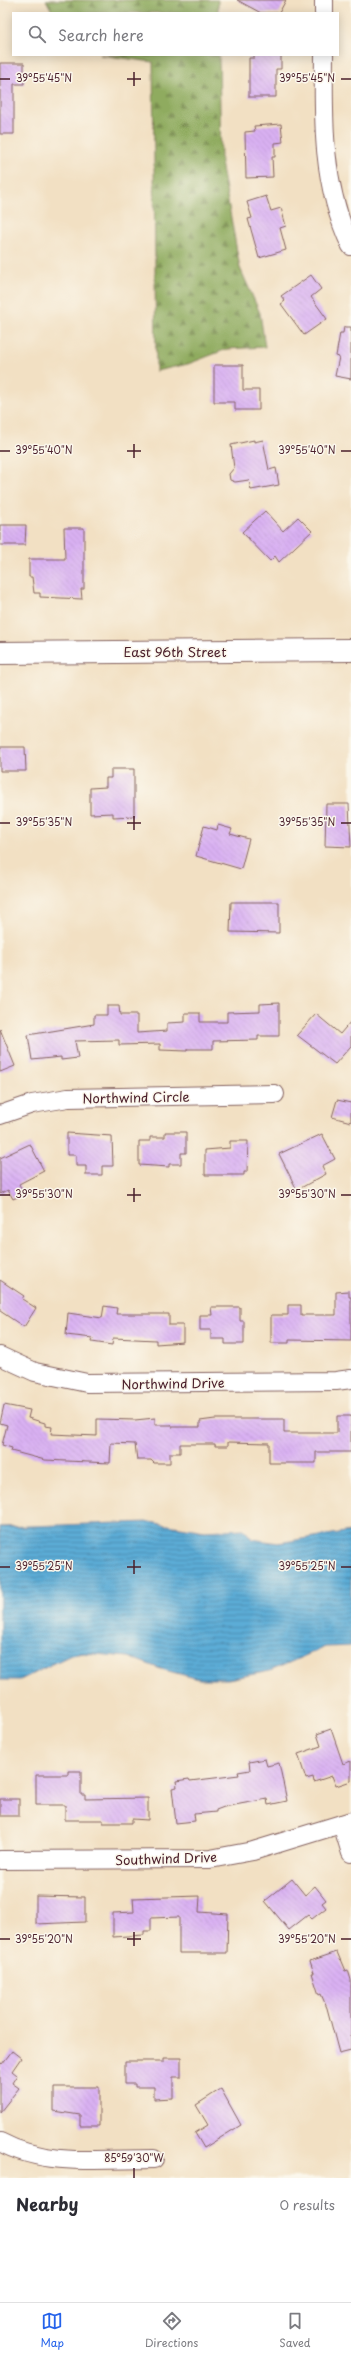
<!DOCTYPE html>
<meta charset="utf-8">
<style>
body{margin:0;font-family:"Playpen Sans",sans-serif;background:#f2f2f3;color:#2b2b33}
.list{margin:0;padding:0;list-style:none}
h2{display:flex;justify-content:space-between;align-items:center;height:52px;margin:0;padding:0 16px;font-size:17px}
h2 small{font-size:13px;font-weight:400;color:#7c7c81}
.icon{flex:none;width:22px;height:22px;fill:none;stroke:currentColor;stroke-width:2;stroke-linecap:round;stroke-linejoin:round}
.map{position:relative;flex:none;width:351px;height:2178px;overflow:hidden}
.search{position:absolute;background:#fff;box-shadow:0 2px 10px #0003;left:12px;right:12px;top:12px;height:44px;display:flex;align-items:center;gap:10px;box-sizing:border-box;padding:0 14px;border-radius:0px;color:#7c7c81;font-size:15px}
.sheet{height:124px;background:#fff}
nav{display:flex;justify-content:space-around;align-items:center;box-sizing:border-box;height:56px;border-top:1px solid #e1e1e2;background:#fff;font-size:11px;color:#7c7c81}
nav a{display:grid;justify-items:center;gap:2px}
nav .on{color:#2563eb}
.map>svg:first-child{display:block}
.forest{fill:url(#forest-firs);stroke:#6c6544}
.water{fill:url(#water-rules);stroke:#536680}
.building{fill:url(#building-back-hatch)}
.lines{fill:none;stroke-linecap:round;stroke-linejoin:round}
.street-casing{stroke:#856360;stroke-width:20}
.primary-casing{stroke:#856360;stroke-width:24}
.street{stroke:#fff;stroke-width:18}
.primary{stroke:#fff;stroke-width:22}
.ticks{fill:none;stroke:#4a1f2b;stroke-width:1.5}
.labels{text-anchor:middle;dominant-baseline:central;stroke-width:3;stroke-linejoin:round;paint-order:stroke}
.street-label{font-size:13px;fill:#4a1f2b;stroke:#fbf7ec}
.ticks-label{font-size:10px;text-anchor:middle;fill:#4a1f2b;stroke:#fbf7ec;stroke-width:3;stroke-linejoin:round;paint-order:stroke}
</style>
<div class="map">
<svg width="351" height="2178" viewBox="0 0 351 2178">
<defs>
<pattern id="forest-firs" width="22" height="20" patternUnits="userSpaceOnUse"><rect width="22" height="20" fill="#8fab5e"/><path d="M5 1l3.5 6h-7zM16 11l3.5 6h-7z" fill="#778b4e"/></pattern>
<pattern id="water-rules" width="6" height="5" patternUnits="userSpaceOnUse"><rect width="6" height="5" fill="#5cacd6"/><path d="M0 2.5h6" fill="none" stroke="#4e8bae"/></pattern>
<pattern id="building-back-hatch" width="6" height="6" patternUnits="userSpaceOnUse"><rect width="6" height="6" fill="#d9b1f3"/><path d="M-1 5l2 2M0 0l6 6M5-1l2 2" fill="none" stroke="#bc98d0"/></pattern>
</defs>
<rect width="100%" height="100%" fill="#fbf7ec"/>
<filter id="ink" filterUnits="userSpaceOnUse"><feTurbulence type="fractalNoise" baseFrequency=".025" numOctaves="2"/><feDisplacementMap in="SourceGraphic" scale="8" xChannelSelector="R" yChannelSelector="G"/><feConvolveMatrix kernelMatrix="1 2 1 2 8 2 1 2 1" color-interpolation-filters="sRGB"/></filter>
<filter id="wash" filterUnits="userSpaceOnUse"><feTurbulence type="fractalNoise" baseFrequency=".012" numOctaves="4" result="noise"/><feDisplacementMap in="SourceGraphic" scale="16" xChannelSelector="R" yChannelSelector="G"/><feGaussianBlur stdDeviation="0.9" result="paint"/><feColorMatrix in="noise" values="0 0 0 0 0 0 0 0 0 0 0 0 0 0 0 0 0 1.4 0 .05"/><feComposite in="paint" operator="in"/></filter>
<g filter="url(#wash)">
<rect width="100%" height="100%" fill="#f2e0c3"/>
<g class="forest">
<polygon points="46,0 218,0 218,13 53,13"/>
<polygon points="100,55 219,55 221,162 240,268 260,313 265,347 227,349 188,364 156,371 153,62"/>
</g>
<polygon class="water" points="149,1522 205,1531 244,1529 252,1539 278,1543 351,1531 351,1646 325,1647 270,1671 228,1679 199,1679 161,1669 129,1657 84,1653 71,1655 20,1680 0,1680 0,1527"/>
<g id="blocks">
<g class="building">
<polygon points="237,0 286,0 279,13 261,13"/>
<polygon points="254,55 281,55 281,69 276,69 276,97 249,97 249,58 254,58"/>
<polygon points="0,63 24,63 24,84 14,84 14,134 0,134"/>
<polygon points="281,124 283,142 275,143 275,157 272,157 273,177 246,178 245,132 255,131 254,126"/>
<polygon points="266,196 271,211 281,208 286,226 280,228 286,250 259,258 248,219 252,218 247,202"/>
<polygon points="311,275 321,289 311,297 327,319 304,335 281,304 285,301 281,296"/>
<polygon points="344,327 351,327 351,379 335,376 339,357 336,356 340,333 343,333"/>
<polygon points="214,365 243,365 243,390 259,390 259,410 235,410 235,402 214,402"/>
<polygon points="254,440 254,442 263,440 269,470 276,468 279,485 251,490 249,480 235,482 230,480 229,474 234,468 231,445"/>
<polygon points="265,511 283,531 298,517 312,531 279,562 275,556 270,561 242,532"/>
<polygon points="0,525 26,525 25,545 0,545"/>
<polygon points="64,528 84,528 84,589 81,589 82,599 40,597 40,593 34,593 32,577 29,577 29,559 65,559"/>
<polygon points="0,747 25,747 26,771 0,771"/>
<polygon points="111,769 134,769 134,816 113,817 113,813 90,814 90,788 106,787 106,778 111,778"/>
<polygon points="326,804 349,804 351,847 325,846"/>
<polygon points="218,825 232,829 230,834 249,839 241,869 196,856 204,826 217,830"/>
<polygon points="231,902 279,902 279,933 230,932"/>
<polygon points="279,1003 279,1036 258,1036 258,1040 213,1041 213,1049 187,1049 187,1051 160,1050 160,1044 119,1045 119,1040 75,1041 78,1058 61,1060 61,1057 32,1060 28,1035 94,1024 94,1015 107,1015 107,1006 119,1006 120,1015 137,1015 137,1033 167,1031 167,1023 185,1022 185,1013 200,1013 200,1022 227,1022 227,1012 260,1011 260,1004"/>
<polygon points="316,1014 340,1034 351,1021 351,1046 335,1064 297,1035"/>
<polygon points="0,1029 15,1066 0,1072"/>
<polygon points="337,1100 351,1103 351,1122 332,1117"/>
<polygon points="165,1132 186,1132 186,1153 181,1153 181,1164 169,1164 169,1167 139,1165 139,1141 150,1141 150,1137 165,1137"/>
<polygon points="67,1133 112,1136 113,1166 102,1166 102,1175 86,1175 86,1166 76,1166 76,1155 67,1155"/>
<polygon points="322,1134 335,1159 322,1166 326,1174 297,1190 279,1154"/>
<polygon points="230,1141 248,1141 247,1172 244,1172 244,1175 205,1175 205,1150 230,1148"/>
<polygon points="30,1144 44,1171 19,1184 24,1194 13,1199 8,1190 0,1194 0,1158"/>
<polygon points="0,1280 24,1296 22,1299 36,1308 24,1327 0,1311"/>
<polygon points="349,1291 349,1297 351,1297 351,1341 289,1340 289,1343 271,1343 271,1315 288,1315 288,1305 301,1305 301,1315 336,1315 336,1292"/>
<polygon points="104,1306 117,1308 116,1314 169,1314 169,1325 183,1325 183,1342 156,1344 156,1340 113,1338 112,1345 92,1342 93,1338 66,1335 68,1313 102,1318"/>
<polygon points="211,1307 240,1307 240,1321 244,1321 244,1344 225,1344 225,1339 211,1339 211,1330 200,1330 200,1315 212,1315"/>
<polygon points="4,1405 30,1410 28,1418 45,1423 45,1426 52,1427 51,1434 97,1436 97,1419 135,1420 155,1418 155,1425 172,1425 172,1427 200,1427 200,1421 215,1419 284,1419 284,1433 337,1433 337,1416 351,1416 351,1452 316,1452 316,1463 269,1463 269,1443 228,1442 228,1446 215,1446 215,1444 180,1444 180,1453 170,1453 170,1463 154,1463 151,1460 137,1460 135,1444 111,1443 110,1463 45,1460 11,1451 12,1448 2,1445 7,1425 0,1423"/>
<polygon points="331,1729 343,1764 351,1761 351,1781 336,1786 332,1776 314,1782 313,1777 306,1779 298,1754 321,1746 317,1734"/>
<polygon points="265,1759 267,1766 279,1763 287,1801 268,1805 267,1799 224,1807 216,1810 216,1812 194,1814 195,1821 176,1823 172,1788 177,1787 176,1781 189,1779 190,1781 239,1775 238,1772 250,1770 249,1762"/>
<polygon points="68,1771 81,1771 81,1795 85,1795 85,1799 148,1798 148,1820 132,1819 132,1823 103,1823 103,1820 65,1820 65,1805 36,1805 36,1775 68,1775"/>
<rect x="0" y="1799" width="19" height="17"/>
<polygon points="292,1879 305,1895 315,1886 326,1900 322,1903 326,1908 312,1919 308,1915 289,1930 265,1901"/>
<polygon points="36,1896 85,1897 85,1922 36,1924"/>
<polygon points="200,1896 199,1912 228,1914 227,1953 179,1953 179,1917 151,1918 151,1931 144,1931 144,1935 113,1937 113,1913 134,1912 133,1898"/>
<polygon points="337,1952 345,1971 348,1970 351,1980 351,2050 339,2053 327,2008 321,1994 319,1995 312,1973 314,1973 310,1961"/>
<polygon points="12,2051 21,2058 12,2071 17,2075 12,2083 19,2088 0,2112 0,2062 2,2064"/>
<polygon points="164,2058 181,2058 181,2077 173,2077 173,2098 154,2099 154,2087 135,2087 135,2084 125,2084 125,2061 164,2061"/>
<polygon points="54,2087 99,2087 99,2126 80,2126 80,2115 54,2111"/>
<polygon points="221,2089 241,2125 204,2148 195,2133 208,2125 196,2105"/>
</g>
</g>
</g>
<g filter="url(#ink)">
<use href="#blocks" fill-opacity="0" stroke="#856360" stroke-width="1"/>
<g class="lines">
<defs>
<g id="street">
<polyline points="324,13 324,0"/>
<path d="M324,55C323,121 322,185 351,246"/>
<polyline points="0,1115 32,1104 68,1098 275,1094"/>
<polyline points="0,1356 35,1372 87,1383 336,1381 351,1379"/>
<polyline points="342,1824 351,1853"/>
<polyline points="0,1860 210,1859 253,1851 351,1821"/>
<path d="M0,2142C46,2167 103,2159 154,2159"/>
</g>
<polyline id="primary" points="0,653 351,650"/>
</defs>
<use href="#street" class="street-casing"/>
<use href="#primary" class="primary-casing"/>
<use href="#street" class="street"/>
<use href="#primary" class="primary"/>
</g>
</g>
<path class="ticks" d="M134,72V86M0,79H10M127,79H141M341,79H351M134,444V458M0,451H10M127,451H141M341,451H351M134,816V830M0,823H10M127,823H141M341,823H351M134,1188V1202M0,1195H10M127,1195H141M341,1195H351M134,1560V1574M0,1567H10M127,1567H141M341,1567H351M134,1932V1946M0,1939H10M127,1939H141M341,1939H351M134,2168V2178"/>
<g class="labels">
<g class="street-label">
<text x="175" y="651">East 96th Street</text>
<text transform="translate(136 1097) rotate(-1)">Northwind Circle</text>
<text transform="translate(173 1383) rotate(-1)">Northwind Drive</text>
<text transform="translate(166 1858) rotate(-2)">Southwind Drive</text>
</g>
</g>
<g class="ticks-label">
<text x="44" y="82">39°55'45"N</text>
<text x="307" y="82">39°55'45"N</text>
<text x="44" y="454">39°55'40"N</text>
<text x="307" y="454">39°55'40"N</text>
<text x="44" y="826">39°55'35"N</text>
<text x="307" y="826">39°55'35"N</text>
<text x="44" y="1198">39°55'30"N</text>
<text x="307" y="1198">39°55'30"N</text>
<text x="44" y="1570">39°55'25"N</text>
<text x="307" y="1570">39°55'25"N</text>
<text x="44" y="1943">39°55'20"N</text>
<text x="307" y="1943">39°55'20"N</text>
<text x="134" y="2162">85°59'30"W</text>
</g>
</svg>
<div class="search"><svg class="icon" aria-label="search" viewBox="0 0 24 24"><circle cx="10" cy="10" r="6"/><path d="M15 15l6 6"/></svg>Search here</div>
</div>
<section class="sheet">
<h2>Nearby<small>0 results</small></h2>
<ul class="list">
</ul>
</section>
<nav>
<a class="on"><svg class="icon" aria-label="map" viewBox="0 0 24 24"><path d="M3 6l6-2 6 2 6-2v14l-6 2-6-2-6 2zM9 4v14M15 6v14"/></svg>Map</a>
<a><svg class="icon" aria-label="directions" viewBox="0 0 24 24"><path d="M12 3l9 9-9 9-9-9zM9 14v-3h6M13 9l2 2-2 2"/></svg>Directions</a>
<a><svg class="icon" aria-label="saved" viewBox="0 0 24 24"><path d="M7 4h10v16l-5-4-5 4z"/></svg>Saved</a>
</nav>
